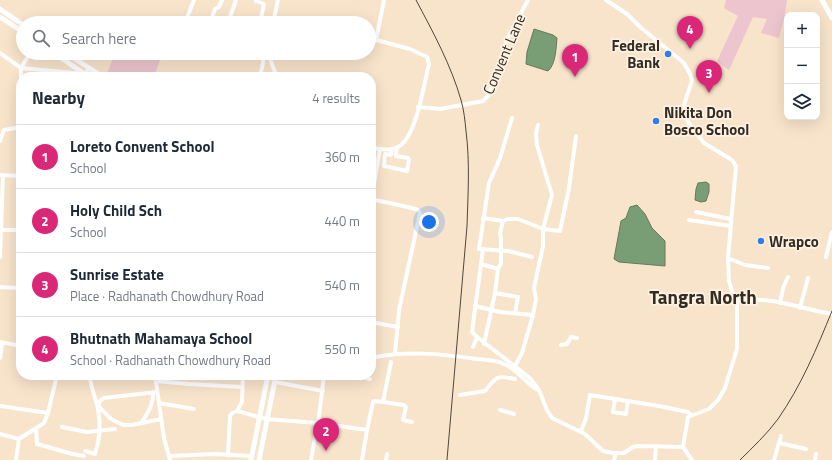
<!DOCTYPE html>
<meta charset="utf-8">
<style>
body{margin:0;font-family:"Titillium Web",sans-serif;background:#f6f6f7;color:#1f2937}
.controls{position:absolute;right:12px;top:12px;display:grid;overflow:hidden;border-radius:8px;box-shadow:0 4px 16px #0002}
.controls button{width:36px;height:36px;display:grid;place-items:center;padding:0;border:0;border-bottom:1px solid #e0e1e3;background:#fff;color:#1f2937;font:20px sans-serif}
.you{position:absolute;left:429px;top:222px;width:14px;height:14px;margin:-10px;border:3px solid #fff;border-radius:50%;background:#1a73e8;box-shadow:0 0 0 6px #1a73e833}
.badge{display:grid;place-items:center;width:26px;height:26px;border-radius:50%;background:#db2777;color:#fff;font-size:13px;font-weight:700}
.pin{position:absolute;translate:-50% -33px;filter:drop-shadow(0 1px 2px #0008)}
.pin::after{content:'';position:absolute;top:21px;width:14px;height:12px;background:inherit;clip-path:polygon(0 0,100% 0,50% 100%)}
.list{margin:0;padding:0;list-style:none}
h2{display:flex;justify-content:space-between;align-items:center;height:52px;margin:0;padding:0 16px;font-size:17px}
h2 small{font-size:13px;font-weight:400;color:#747a83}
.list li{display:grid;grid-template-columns:26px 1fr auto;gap:12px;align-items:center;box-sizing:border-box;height:64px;padding:0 16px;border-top:1px solid #e0e1e3}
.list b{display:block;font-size:15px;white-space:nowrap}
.list p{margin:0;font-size:13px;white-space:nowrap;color:#747a83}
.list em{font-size:13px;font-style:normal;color:#747a83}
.icon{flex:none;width:22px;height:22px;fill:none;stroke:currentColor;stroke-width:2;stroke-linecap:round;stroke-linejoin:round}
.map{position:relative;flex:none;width:832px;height:460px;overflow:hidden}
.search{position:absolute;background:#fff;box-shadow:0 4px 16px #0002;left:16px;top:16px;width:360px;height:44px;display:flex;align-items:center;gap:10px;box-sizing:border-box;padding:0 14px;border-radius:22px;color:#747a83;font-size:15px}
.panel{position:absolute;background:#fff;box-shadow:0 4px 16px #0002;left:16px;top:72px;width:360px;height:308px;border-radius:16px}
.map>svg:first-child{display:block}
.green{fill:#ecc5cf}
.water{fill:#799d74;stroke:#647b5c}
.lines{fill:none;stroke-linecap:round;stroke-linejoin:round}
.minor{stroke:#fff;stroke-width:4}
.major{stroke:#fff;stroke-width:5}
.rail{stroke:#50463b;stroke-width:1}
.poi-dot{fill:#2e7de9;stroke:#fff2e3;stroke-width:1.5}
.labels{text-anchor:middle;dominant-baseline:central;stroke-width:3.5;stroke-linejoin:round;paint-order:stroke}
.poi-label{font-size:15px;font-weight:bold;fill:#342c23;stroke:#fff2e3;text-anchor:start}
.street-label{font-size:15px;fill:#342c23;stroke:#fff2e3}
.district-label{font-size:19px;font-weight:bold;fill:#342c23;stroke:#fff2e3}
</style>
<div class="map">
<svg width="832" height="460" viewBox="0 0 832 460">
<rect width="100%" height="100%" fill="#f8e3cb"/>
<g class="green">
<polygon points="726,0 787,0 784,19 779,38 761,33 767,19 753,17 729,70 717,61 738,16 724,8"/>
<polygon points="115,53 147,53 161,57 154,77 109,77 106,76"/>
</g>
<g class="water">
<path d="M534,29L553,35L557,38C556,48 556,64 548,71L526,64L527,52Z"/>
<polygon points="706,182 709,184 709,192 706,201 701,202 695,200 696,189 698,183"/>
<polygon points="637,205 645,214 652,228 665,241 665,266 619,262 614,259 621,221 626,218 630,207"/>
</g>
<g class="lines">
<g class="minor">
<polyline points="256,0 256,1 264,4 260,23"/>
<polyline points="54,23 72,20 100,23"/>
<polyline points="185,23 194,0"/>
<polyline points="210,23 215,9 219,7 222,0"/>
<polyline points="228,23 236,0"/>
<polyline points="273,23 278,0"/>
<path d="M369,38L410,49L427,57L429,64C424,84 417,132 401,145C392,152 381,149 371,148"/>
<polyline points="376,40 384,0"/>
<polyline points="0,53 21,68 85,74 89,68"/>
<polyline points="268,53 276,75"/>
<polyline points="260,77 265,53"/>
<polyline points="21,97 21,68 30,53"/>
<polyline points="418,107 440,109 483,101 488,96 491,88 507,39 528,0"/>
<polyline points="512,118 500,158 489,183 479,249 508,251 532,257"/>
<polyline points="0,141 4,130 21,127"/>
<polyline points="392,149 391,155 385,154 384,166 407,171 409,160 408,158 396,156 397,147"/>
<polyline points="0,175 21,176"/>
<polyline points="371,199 412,208 418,210 420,213 399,310 395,354"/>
<polyline points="371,201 380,149"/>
<polyline points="696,212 731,219"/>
<polyline points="483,218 503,221 508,219 518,219 543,229 560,231 569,188 576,136"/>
<polyline points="689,220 731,226"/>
<polyline points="0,230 21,230"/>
<polyline points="0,257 3,175"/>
<polyline points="826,257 832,232"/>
<polyline points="728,258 745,265 768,268"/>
<polyline points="481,264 498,269"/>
<polyline points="0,287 19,288 21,285"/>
<polyline points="495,293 518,297 515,313"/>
<path d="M737,301C769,295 801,309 832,314"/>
<polyline points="780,303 783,288 788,277"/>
<polyline points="475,306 500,312 533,315"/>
<polyline points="800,308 808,278"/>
<polyline points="371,322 398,327"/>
<polyline points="477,337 530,378 539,390 547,410 552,418 585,434 603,451 613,453 624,453 633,447 639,446 683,447 688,417 709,409 718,400 725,388 737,349 737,301 733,294 729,281 728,258 736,166 732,160 704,143 693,129 684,115 684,105 692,80 690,74 684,63 639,26 627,14 606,0"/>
<polyline points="0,342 21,346"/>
<polyline points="484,344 495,293 498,269 501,263 501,239 500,233 503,221"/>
<polyline points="561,345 567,344 571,337 577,338"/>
<polyline points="473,347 477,337 472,332 483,249"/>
<polyline points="0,358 2,344"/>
<path d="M371,358C407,350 441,354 477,359C486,360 496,360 504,364C517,369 526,384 538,390"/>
<polyline points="515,366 522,353 533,315 536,299 534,288 543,246 543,229 552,195 537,145 536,134 538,125"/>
<polyline points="155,375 164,438 170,460"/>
<polyline points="243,375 242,402 237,411 266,419 318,423 367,430 362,460"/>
<polyline points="356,375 370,379"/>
<polyline points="123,378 132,375"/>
<polyline points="156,381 188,384 242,387"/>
<polyline points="275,382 323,391"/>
<polyline points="157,392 104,398 101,400 98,404 100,408 111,419 123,425 132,425 161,419"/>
<path d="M460,395L485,391C497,376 496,375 515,379"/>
<polyline points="615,399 613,412 626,414 628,401"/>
<polyline points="383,402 404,405 406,407 403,420 412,422"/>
<polyline points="159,403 194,409"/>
<polyline points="0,406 48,413"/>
<polyline points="500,410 514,414"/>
<path d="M142,422C148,412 154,404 153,392"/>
<polyline points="62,427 87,432 115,429"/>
<polyline points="36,429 37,444 73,454 84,456"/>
<polyline points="367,430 373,402 374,401 383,402 391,362"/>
<polyline points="581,431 586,418 590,395 659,406 688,412 691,415"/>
<polyline points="0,434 19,439 16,460"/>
<polyline points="19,439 44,423 48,413 57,375"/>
<polyline points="779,443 806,449"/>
<polyline points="683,447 692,460"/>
<path d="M85,451L95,454C100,439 101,424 98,409C96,398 90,387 90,375"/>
<polyline points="228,455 230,416 232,413 237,411"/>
<polyline points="169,456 215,454 252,456"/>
<polyline points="311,460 319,416 324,375"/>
<polyline points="386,460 387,454"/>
<polyline points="614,460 616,453"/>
<polyline points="655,460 656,446"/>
<polyline points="774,460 781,436"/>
<polyline points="815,460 816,454"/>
</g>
<g class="major">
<polyline points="822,0 832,18"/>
<polyline points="0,9 23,25"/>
<polyline points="0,17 23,32"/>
<polyline points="54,53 89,77"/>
<polyline points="66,53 100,75 105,77"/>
<polyline points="251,460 268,375"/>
<polyline points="259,460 276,375"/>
</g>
<g class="rail">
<path d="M416,0C433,32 451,65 461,100C464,110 465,121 466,131C470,162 468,194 467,226L447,460"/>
<path d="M740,460C753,447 767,434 778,419C801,386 817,348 832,311"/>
</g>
</g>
<g class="poi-dot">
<circle cx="668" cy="54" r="4"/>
<circle cx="656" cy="121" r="4"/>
<circle cx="761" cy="241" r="4"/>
</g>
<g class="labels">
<g class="poi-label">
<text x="660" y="45" text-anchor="end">Federal<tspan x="660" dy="17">Bank</tspan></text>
<text x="664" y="112">Nikita Don<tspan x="664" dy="17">Bosco School</tspan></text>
<text x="769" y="241">Wrapco</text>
</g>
<g class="street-label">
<text transform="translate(504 54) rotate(-67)">Convent Lane</text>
</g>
<g class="district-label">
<text x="703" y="296">Tangra North</text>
</g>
</g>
</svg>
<div class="controls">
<button>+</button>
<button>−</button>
<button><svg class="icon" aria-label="layers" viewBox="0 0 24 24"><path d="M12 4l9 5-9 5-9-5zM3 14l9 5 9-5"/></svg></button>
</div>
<div class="you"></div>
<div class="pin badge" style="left:575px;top:77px">1</div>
<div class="pin badge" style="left:326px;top:451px">2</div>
<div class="pin badge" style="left:709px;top:93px">3</div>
<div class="pin badge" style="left:690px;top:49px">4</div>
<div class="search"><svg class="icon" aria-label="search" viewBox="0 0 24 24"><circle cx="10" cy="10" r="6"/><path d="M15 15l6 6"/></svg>Search here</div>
<section class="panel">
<h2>Nearby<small>4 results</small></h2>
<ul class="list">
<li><span class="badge">1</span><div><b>Loreto Convent School</b><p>School</p></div><em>360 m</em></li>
<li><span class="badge">2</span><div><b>Holy Child Sch</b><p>School</p></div><em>440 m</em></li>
<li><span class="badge">3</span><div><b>Sunrise Estate</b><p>Place · Radhanath Chowdhury Road</p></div><em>540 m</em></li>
<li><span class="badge">4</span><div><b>Bhutnath Mahamaya School</b><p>School · Radhanath Chowdhury Road</p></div><em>550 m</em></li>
</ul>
</section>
</div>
